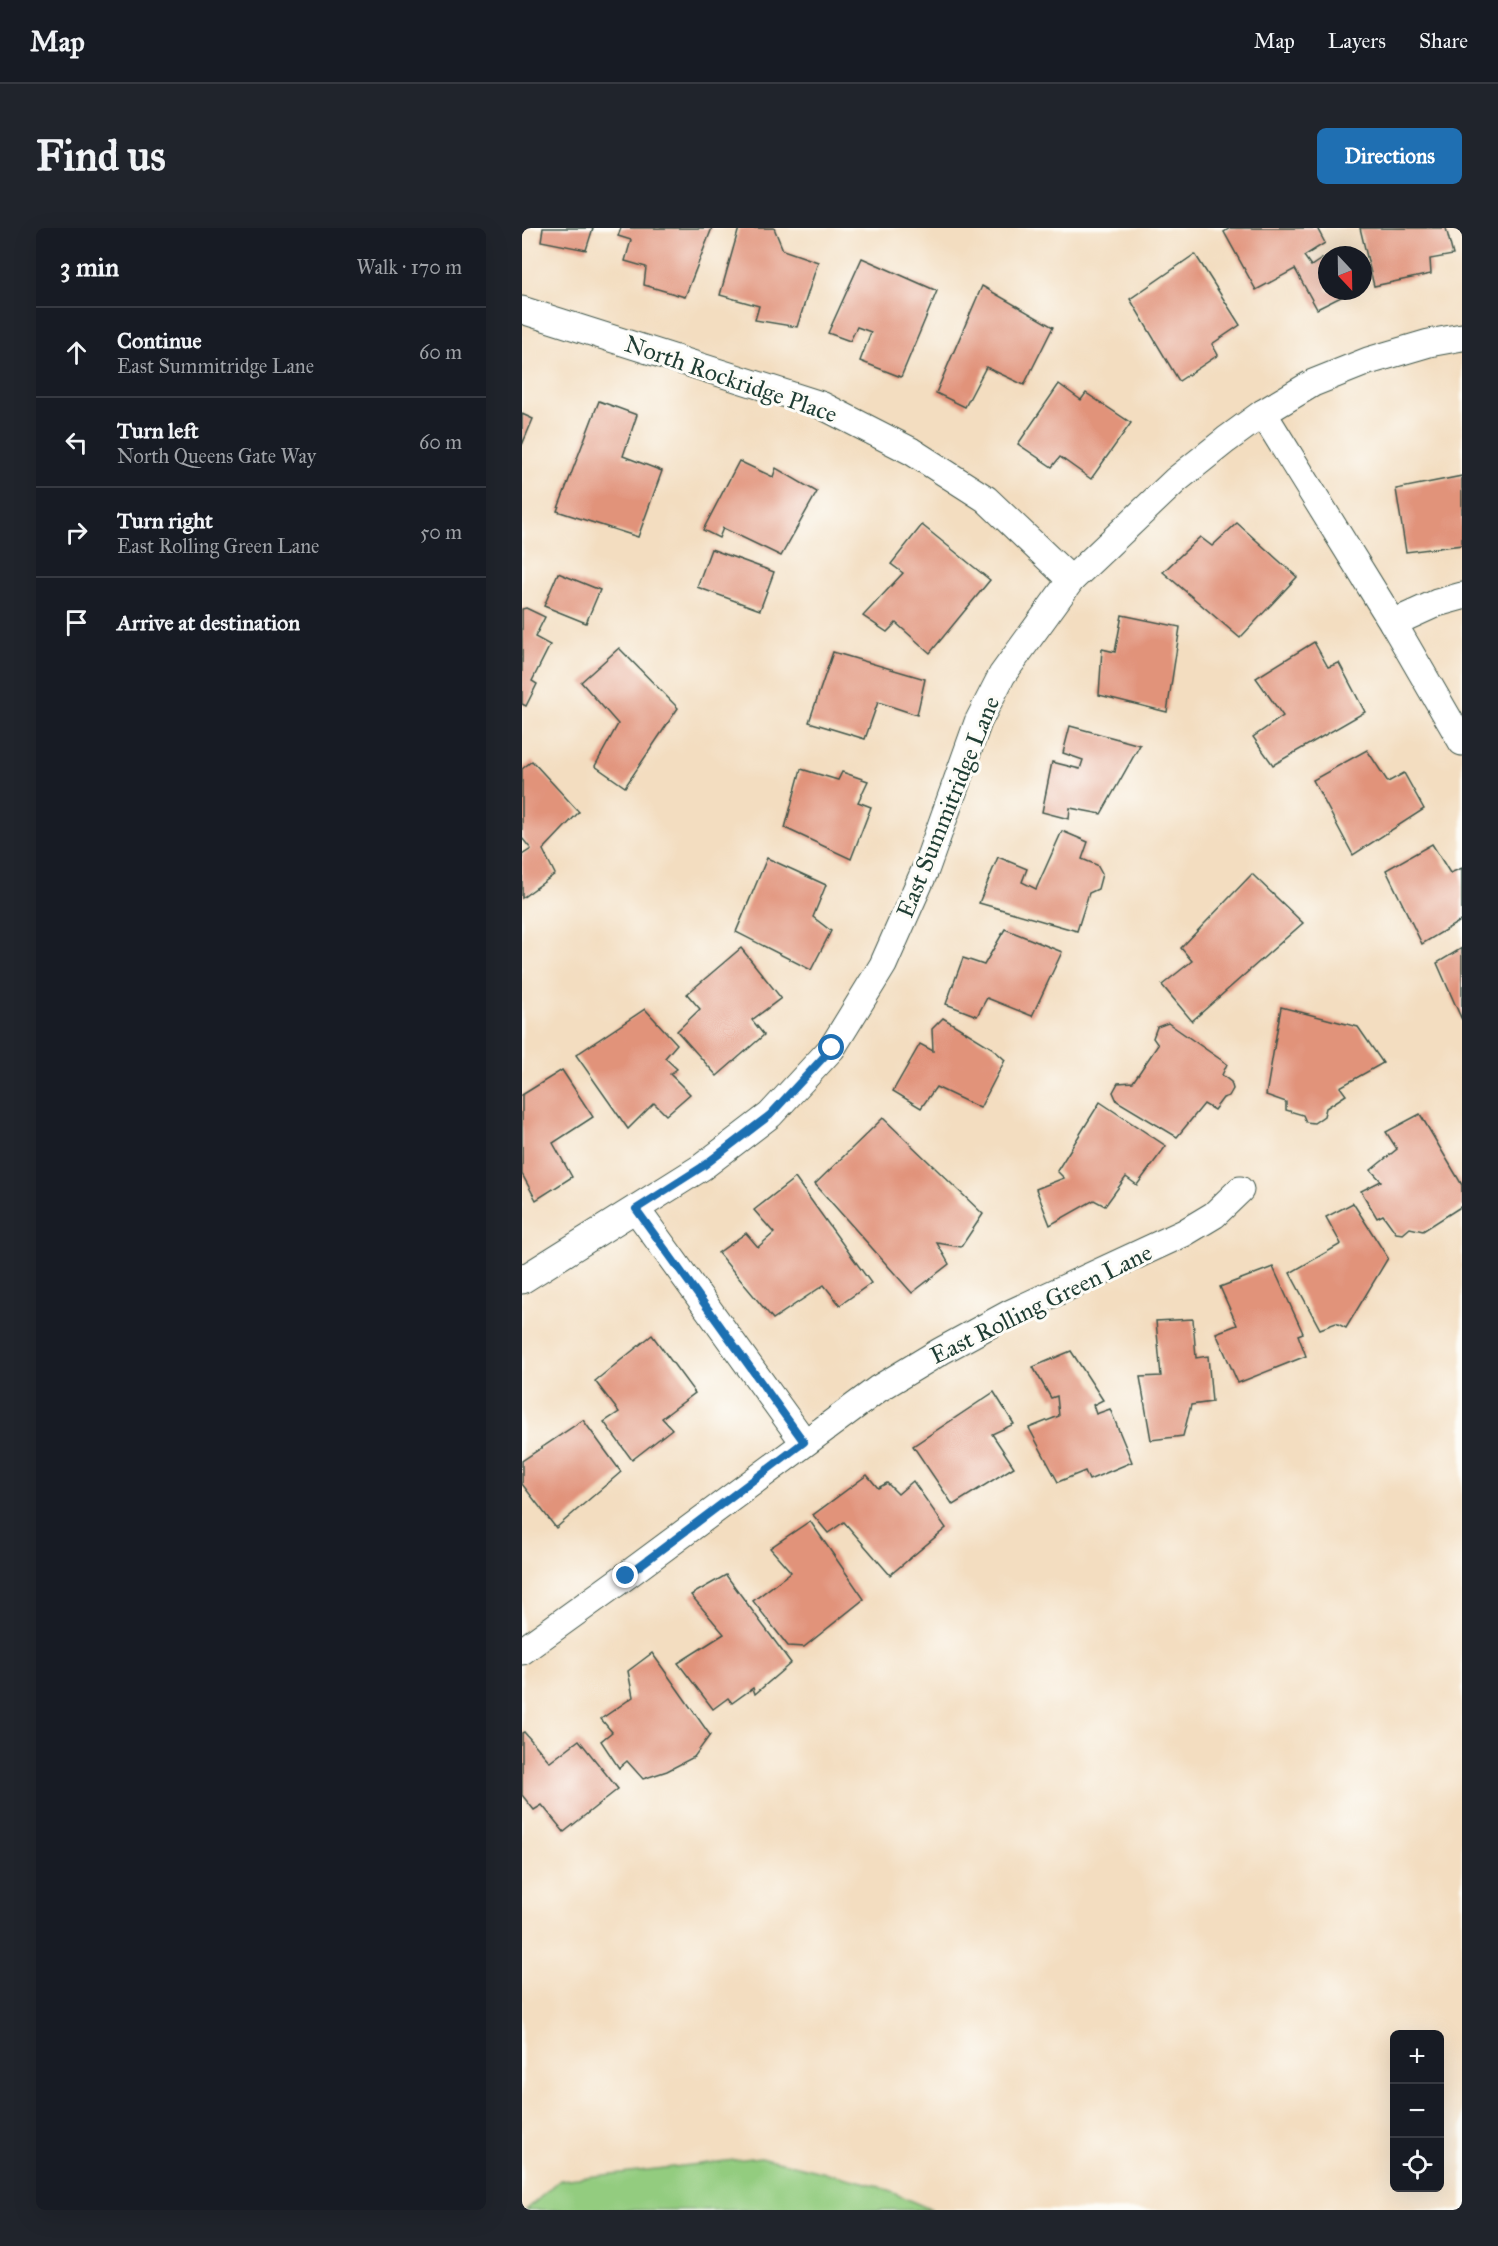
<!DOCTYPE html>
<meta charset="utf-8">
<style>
body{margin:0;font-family:"IM FELL Great Primer",serif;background:#20242c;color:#f1f3f6}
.controls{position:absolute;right:18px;bottom:18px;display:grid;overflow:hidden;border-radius:9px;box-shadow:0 6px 24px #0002}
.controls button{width:54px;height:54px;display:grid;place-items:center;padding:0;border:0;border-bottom:2px solid #363941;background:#171b24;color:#f1f3f6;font:30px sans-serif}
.compass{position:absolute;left:796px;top:18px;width:54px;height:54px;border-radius:50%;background:#171b24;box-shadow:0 6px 24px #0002;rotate:158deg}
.stop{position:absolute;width:18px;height:18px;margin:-14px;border:4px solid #1f6fb2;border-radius:50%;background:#fff}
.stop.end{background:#1f6fb2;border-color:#fff;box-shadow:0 2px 6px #0008}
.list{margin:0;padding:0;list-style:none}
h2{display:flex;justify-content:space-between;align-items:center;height:78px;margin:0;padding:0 24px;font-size:26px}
h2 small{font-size:20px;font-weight:400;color:#9ea1a6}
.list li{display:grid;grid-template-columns:39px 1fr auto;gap:18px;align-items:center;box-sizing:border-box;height:90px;padding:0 24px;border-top:2px solid #363941}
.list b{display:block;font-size:22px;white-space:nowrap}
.list p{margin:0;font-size:20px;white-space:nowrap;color:#9ea1a6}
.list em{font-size:20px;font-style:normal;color:#9ea1a6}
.icon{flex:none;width:33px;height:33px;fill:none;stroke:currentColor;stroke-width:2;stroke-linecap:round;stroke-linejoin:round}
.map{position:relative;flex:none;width:940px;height:1982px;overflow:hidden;border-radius:9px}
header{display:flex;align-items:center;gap:36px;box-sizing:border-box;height:84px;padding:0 30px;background:#171b24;border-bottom:2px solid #363941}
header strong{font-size:28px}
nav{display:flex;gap:33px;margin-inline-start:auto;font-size:21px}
.intro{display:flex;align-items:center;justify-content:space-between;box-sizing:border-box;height:144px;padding:0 36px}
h1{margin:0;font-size:42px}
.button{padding:15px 27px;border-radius:9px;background:#1f6fb2;color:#fff;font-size:21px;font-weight:700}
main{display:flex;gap:36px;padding:0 36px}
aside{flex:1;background:#171b24;border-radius:9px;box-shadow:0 6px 24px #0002}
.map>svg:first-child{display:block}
.green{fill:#93cc7f;stroke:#59845a;stroke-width:1.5}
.building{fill:#e1937a}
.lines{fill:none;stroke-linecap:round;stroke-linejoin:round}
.minor-casing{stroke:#3f5549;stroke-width:29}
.minor{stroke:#fff;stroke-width:27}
.route{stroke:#1f6fb2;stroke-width:8}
.labels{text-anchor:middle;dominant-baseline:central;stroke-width:6;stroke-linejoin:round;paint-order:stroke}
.street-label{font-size:24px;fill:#1f3d34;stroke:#fdfcf7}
</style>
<header>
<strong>Map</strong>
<nav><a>Map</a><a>Layers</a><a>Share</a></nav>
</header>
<div class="intro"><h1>Find us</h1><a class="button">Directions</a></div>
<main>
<aside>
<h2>3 min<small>Walk · 170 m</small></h2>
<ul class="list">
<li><svg class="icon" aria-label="ahead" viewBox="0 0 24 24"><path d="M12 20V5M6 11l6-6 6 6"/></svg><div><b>Continue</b><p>East Summitridge Lane</p></div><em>60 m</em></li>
<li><svg class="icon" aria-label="left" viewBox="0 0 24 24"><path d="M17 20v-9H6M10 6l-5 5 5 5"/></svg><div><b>Turn left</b><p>North Queens Gate Way</p></div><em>60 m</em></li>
<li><svg class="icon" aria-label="right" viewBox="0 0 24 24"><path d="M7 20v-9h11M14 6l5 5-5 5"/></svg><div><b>Turn right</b><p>East Rolling Green Lane</p></div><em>50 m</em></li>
<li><svg class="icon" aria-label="arrive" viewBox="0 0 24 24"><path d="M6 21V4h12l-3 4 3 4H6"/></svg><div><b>Arrive at destination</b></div></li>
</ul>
</aside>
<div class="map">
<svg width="940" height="1982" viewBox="0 0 940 1982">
<rect width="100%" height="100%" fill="#fdfcf7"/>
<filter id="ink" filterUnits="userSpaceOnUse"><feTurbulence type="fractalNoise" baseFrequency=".0167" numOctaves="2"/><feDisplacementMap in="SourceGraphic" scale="12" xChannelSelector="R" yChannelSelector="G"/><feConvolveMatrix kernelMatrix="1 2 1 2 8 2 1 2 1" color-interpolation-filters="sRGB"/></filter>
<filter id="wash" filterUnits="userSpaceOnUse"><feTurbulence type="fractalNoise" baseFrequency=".008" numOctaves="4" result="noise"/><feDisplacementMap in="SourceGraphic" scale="24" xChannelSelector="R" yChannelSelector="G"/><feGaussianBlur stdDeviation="1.35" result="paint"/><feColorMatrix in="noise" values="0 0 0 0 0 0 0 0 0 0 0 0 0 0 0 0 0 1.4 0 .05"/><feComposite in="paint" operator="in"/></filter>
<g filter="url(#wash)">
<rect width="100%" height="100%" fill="#f3ddc0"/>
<polygon class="green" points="239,1929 353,1957 410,1982 4,1982 38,1952"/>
<g id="blocks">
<g class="building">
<polygon points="21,0 71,0 64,22 19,13"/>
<polygon points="99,0 190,0 163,69 122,57 124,39 103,33 109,12 96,8"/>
<polygon points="217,0 252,0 261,22 296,34 275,99 233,92 237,78 198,67"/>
<polygon points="708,0 795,0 803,15 782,28 789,38 801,30 805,37 805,63 820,63 823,67 795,81 773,41 734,62 702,4"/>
<polygon points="838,0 924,0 931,27 908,31 909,46 852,58"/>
<polygon points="673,26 718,97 690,116 696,127 657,153 608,71"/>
<polygon points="340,30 415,63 379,149 338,133 349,104 335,99 328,113 306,105"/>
<polygon points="460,58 531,99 502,157 464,139 443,179 414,165"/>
<polygon points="537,156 559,172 564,165 609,195 569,251 538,229 530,239 496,216"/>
<polygon points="77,173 115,187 101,228 140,243 116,309 35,283"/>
<polygon points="0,186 11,191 0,217"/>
<polygon points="217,233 251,249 254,240 295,264 259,328 201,300 197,310 181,302"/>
<polygon points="940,248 940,317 884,324 874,261"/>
<polygon points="715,295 775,349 718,410 641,344 678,309 690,318"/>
<polygon points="400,297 468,352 408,425 374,395 365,404 341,388 381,345 369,336"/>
<polygon points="189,321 252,344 238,382 175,359"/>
<polygon points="36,345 78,362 64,395 22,378"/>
<polygon points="4,380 23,389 13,409 28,417 10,453 15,456 4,478 0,476 0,381"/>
<polygon points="600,387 658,399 645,484 577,467 580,421 593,424"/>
<polygon points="792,414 806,439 817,435 843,484 751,537 731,509 761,488 734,450"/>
<polygon points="97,420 156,480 103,559 73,538 96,496 59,454"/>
<polygon points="311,424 403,451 395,487 356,474 343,511 287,494"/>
<polygon points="548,498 618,517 579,586 548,580 547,591 520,584 530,534 558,541 561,532 541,525"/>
<polygon points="845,522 866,554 882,545 902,581 831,627 791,552"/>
<polygon points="10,533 57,584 21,622 33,646 0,670 0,627 9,621 0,610 0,541"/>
<polygon points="279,541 316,552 320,544 346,553 336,574 349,579 329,631 263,600"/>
<polygon points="540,603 566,614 560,631 575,637 580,646 576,661 567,665 555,703 457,675 476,629 505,641 500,654 514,661"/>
<polygon points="910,616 928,645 940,640 940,692 900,716 864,642"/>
<polygon points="245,630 304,657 291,689 309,703 289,742 214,704"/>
<polygon points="730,646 781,695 670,793 640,757 670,733 659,720"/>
<polygon points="483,701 540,724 510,788 465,770 455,788 424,776 441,730 462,737"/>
<polygon points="219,720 259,770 230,792 242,807 195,848 155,803 178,781 165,766"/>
<polygon points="940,720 940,792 915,735"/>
<polygon points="759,779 836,799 861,835 818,859 824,867 804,880 802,888 792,895 784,894 781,887 764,882 764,874 744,867"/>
<polygon points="123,781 155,816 143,830 155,841 148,846 168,866 144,887 132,875 106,901 54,827"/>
<polygon points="421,790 470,820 483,832 458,880 414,859 399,880 371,863 398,816 411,823 410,801"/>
<polygon points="646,795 705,836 700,847 709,854 711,861 707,868 701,870 692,882 682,876 655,909 595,873 591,864 596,855 611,854 636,817 631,810 635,799"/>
<polygon points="40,842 71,889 31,915 50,949 14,972 0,946 0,867"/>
<polygon points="578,874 644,918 615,957 604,949 583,978 572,972 528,997 514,961 542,950 535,943"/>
<polygon points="898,886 940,957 940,978 901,1003 888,1000 881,1006 874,1005 861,987 855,990 839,963 859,953 849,942 875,921 864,904"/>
<polygon points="361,890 461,986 439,1019 415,1015 427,1036 390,1065 293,956"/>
<polygon points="273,950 349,1055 318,1077 302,1057 251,1091 196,1025 224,1005 236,1019 252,1005 232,982"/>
<polygon points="831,975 866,1030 824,1100 814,1095 798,1101 768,1045 819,1016 804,989"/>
<polygon points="751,1039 781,1105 776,1107 784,1128 716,1155 694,1105 715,1097 698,1059"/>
<polygon points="671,1091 674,1130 686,1128 690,1174 669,1177 661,1208 629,1212 618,1149 639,1148 634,1093"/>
<polygon points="130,1107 173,1165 140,1190 150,1201 110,1232 82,1194 97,1184 73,1153"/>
<polygon points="549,1123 581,1172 571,1177 574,1186 588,1181 610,1234 567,1252 563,1243 536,1254 507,1200 537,1188 535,1168 529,1170 511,1139"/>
<polygon points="472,1164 492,1196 470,1206 492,1239 431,1277 391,1218"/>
<polygon points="61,1192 99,1244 34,1300 0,1256 0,1233"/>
<polygon points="345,1247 356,1260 365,1255 376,1266 391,1253 424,1300 368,1347 322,1294 306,1305 291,1287"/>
<polygon points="288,1293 342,1371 282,1419 266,1418 231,1373 269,1344 248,1320"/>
<polygon points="204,1347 269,1435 233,1466 231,1460 210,1475 206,1470 191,1481 156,1435 202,1406 169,1367"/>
<polygon points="130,1425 188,1507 172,1529 145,1543 121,1551 105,1533 97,1540 79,1513 90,1504 79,1491 111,1469 106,1443"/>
<polygon points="2,1504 28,1534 57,1512 96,1561 42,1604 20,1577 12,1582 0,1567 0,1505"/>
</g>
</g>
</g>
<g filter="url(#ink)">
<use href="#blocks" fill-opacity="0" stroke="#3f5549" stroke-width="1.5"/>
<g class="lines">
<defs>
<g id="minor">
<polyline points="0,82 299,177 389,223 464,271 549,352"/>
<polyline points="741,185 871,395 940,514"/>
<polyline points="871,395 915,375 940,368"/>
<polyline points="114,981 282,1214"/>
<polyline points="0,1052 180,939 248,887 310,820 361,737 404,640 456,494 480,447 549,352 654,252 704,212 741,185 791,155 846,133 907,115 940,109"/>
<polyline points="0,1423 104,1348 356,1161 419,1123 487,1086 662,1005 692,987 718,962"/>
</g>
</defs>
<use href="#minor" class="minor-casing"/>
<use href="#minor" class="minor"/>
</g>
</g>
<g class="lines" filter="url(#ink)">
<polyline class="route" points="104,1348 282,1214 114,981 180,939 248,887 310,820"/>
</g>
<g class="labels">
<g class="street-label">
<text transform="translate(209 151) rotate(19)">North Rockridge Place</text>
<text transform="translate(426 579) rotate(-68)">East Summitridge Lane</text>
<text transform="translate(519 1076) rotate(-26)">East Rolling Green Lane</text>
</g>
</g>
</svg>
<div class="controls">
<button>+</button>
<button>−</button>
<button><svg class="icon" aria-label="locate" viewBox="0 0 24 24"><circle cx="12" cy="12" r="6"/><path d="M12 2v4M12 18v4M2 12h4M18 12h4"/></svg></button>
</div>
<svg class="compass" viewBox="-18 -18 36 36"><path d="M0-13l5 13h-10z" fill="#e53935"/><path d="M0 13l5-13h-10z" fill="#9ea1a6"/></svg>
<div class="stop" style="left:310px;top:820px"></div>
<div class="stop end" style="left:104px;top:1348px"></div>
</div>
</main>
